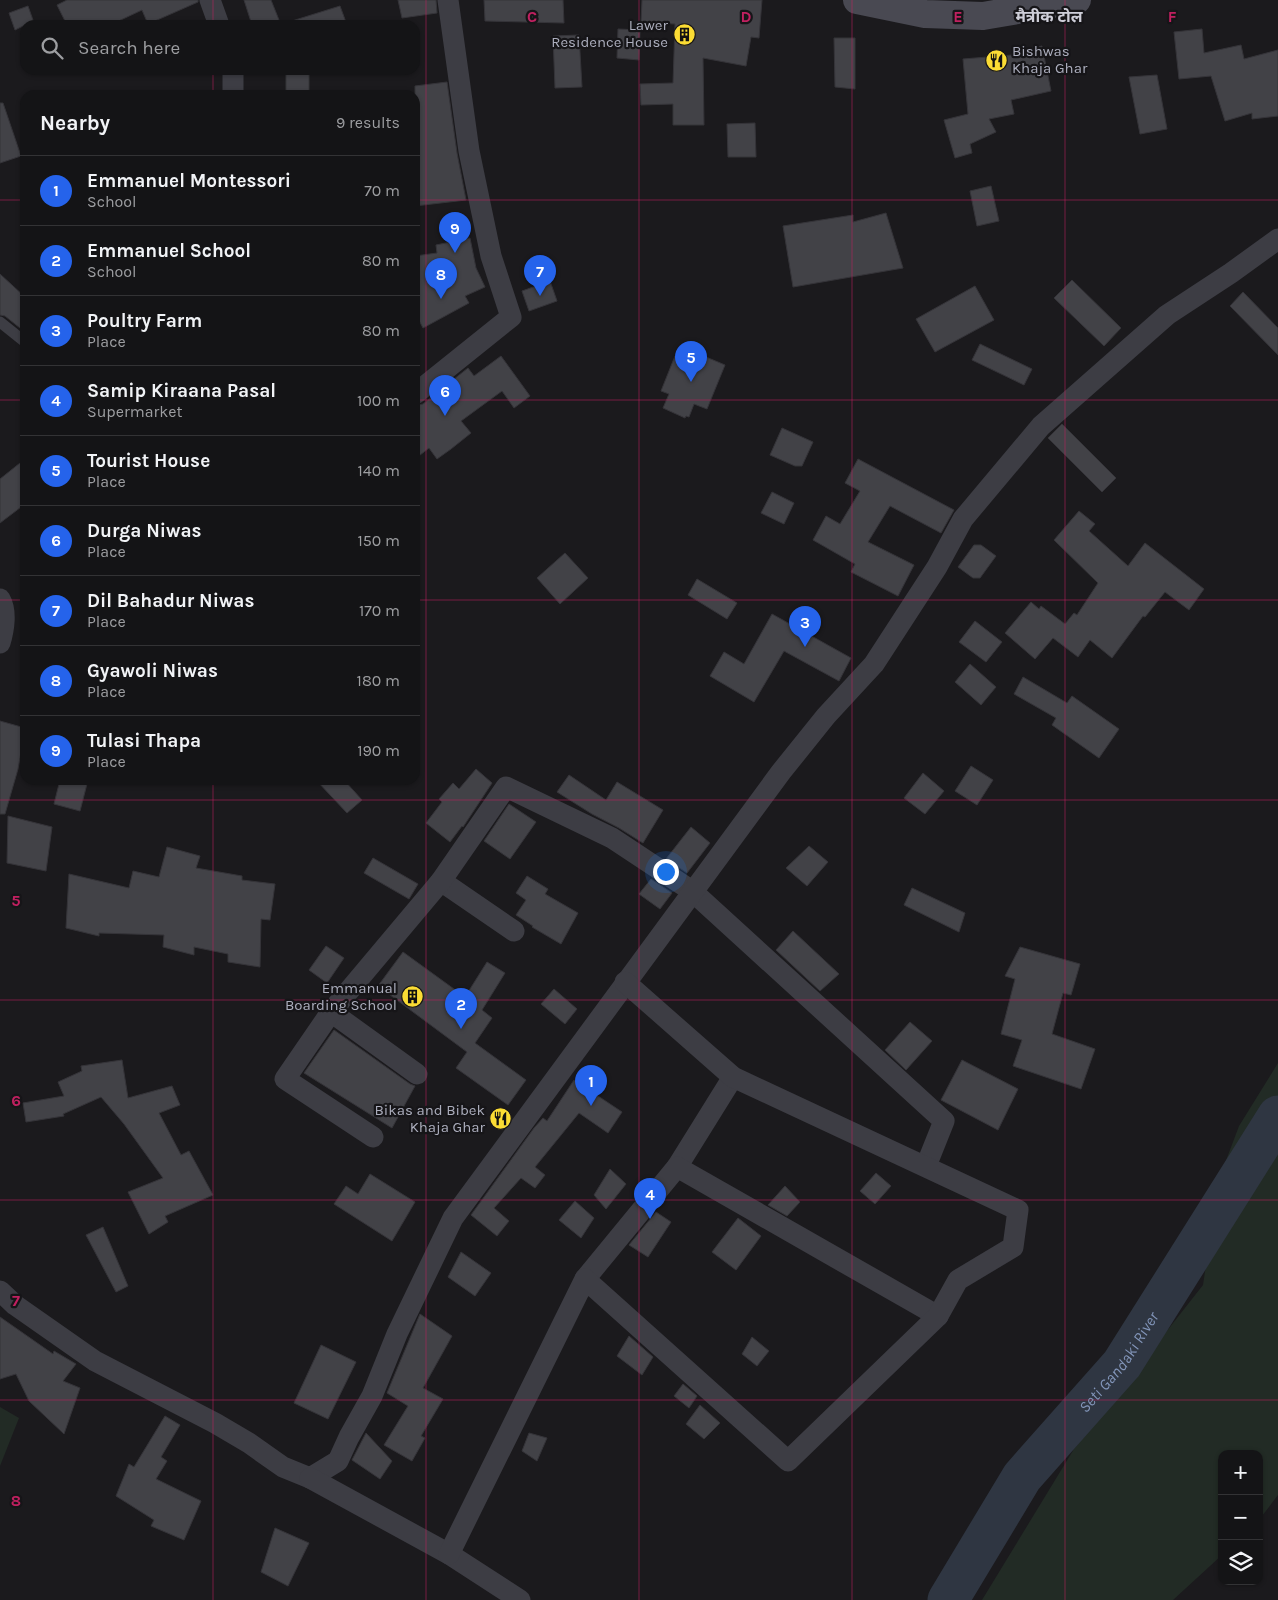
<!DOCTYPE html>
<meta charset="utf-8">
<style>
body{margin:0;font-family:Karla,"Noto Sans Devanagari",sans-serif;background:#212123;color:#f1f3f6}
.controls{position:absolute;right:15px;bottom:15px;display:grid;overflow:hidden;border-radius:10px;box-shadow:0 1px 4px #0004}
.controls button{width:45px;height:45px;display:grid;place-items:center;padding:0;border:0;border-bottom:1px solid #333335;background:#141416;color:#f1f3f6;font:25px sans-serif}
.you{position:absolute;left:665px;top:871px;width:18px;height:18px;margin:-12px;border:4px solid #fff;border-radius:50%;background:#1a73e8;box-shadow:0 0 0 8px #1a73e833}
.badge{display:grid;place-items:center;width:32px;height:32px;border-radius:50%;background:#2563eb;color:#fff;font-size:16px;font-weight:700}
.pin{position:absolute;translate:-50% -41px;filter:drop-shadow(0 1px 2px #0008)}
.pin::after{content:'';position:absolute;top:26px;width:18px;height:15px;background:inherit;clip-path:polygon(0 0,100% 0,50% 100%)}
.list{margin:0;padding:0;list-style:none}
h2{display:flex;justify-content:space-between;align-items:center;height:65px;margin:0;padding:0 20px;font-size:21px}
h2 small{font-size:16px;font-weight:400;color:#9d9ea1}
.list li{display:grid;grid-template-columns:32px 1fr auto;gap:15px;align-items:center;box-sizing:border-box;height:70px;padding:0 20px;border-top:1px solid #333335}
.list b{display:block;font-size:19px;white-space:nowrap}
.list p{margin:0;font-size:16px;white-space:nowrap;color:#9d9ea1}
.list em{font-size:16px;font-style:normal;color:#9d9ea1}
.icon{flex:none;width:28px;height:28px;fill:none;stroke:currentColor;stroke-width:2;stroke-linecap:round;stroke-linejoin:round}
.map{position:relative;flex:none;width:1278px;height:1600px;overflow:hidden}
.search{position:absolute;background:#141416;box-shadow:0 1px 4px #0004;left:20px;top:20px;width:400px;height:55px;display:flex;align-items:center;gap:12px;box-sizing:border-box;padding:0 18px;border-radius:15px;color:#9d9ea1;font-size:19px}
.panel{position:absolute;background:#141416;box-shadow:0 1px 4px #0004;left:20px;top:90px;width:400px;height:695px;border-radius:15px}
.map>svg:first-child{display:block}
.green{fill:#222b25}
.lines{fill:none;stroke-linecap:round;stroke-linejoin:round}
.river{stroke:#2f3642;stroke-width:41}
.building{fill:#424247;stroke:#353439}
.service{stroke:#3d3d44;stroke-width:11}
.minor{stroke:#3d3d44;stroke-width:21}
.secondary{stroke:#494952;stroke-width:28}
.grid{fill:none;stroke:#c12060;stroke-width:1;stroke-opacity:0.55}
.labels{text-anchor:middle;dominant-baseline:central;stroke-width:4.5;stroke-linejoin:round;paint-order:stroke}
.poi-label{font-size:15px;fill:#acaebd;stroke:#161518;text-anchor:end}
.neighbourhood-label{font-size:16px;font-weight:bold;fill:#ceced8;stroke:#161518}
.water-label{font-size:16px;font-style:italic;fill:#8295b9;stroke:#161518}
.grid-label{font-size:16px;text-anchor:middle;font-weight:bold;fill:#c12060;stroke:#161518;stroke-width:4.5;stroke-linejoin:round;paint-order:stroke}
</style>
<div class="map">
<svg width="1278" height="1600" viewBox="0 0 1278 1600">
<rect width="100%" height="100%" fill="#1b1a1d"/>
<g class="green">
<polygon points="1278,1063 1278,1495 1259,1520 1259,1454 1222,1454 1222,1555 1173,1600 982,1600 1074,1449 1203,1285 1219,1179 1239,1126"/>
<polygon points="0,1407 19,1418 0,1466"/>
</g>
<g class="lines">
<path class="river" id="s1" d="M948,1600L1022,1477L1122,1364L1278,1116"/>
</g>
<g class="building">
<polygon points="67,0 198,0 198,2 148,24 142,10 110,25 67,25 57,5"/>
<polygon points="244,0 271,0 281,25 252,25"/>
<polygon points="398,0 436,0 437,13 402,18"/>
<polygon points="484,0 563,0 564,23 485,21"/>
<polygon points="642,0 762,0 759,38 751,37 746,66 703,58 704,125 673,125 673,104 641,105 640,84 673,83 675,24 641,22"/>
<polygon points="28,6 34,23 25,25 15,30 9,13"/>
<polygon points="340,6 347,25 293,25 292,21"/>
<polygon points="618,29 640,30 639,60 617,58"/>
<polygon points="1202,29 1204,53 1241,45 1244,59 1278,50 1278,116 1252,119 1252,113 1225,121 1211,76 1179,79 1174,32"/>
<polygon points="579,35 582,87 555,88 553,36"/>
<polygon points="834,38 855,38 855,89 835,87"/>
<polygon points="1042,46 1051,91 1011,100 1014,114 989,119 996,132 970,144 972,153 955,158 944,120 968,114 963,59 1012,55 1012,53"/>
<rect x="286" y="70" width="23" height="25"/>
<polygon points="1157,75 1167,129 1140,134 1129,77"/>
<polygon points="447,82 457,153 466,200 415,206 415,86"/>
<polygon points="0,103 3,103 21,156 0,163"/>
<polygon points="755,123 756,157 728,157 727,124"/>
<polygon points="991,186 999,221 977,226 970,191"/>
<polygon points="886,213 903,268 793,287 783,226 853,215 853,222"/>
<polygon points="470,238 476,268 485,287 465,296 469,303 423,328 415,313 415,256 437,253 436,245"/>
<polygon points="0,274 25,297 25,332 5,316 0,315"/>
<polygon points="1072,280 1121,328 1104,346 1054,298"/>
<polygon points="550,281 557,301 529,311 522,291"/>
<polygon points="975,286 994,320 935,352 916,319"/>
<polygon points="1243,292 1278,328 1278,355 1230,306"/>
<polygon points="980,344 1032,369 1024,385 972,360"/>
<polygon points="687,349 725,365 707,409 694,404 689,417 686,416 685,418 663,408 669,394 661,391 675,356 683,360"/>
<polygon points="501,356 530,396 514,408 502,391 461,421 471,433 451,449 437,459 429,448 415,459 415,406 423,404 468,368 474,376"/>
<polygon points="1062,424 1116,478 1102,492 1048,438"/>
<polygon points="782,428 813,442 802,466 795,466 770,455"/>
<polygon points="25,459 25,504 0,523 0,479"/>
<polygon points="858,459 954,510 941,533 890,506 868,542 914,565 898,596 851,572 855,564 813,540 826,516 840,524 860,491 845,483"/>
<polygon points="772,492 794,503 784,524 761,513"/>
<polygon points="1079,511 1095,524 1089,531 1128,566 1145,543 1204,589 1189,610 1165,592 1145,617 1143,616 1112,658 1090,640 1078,657 1053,638 1035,659 1005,633 1031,602 1039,609 1041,606 1065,624 1074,613 1077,615 1098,583 1054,540"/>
<polygon points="974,545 981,545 996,556 980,578 973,578 958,567"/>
<polygon points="565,553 588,578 560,604 537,578"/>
<polygon points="697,579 737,603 727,619 688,595"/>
<polygon points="772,614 851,658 839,681 784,651 754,702 710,676 724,652 744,664"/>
<polygon points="975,621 1002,642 986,662 959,642"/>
<polygon points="970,664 996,687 981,705 955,682"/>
<polygon points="1023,677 1067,703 1072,696 1119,729 1099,758 1052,725 1056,718 1014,694"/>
<polygon points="0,721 25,728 25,753 21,752 18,769 5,814 0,814"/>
<polygon points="971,766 993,780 977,805 955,791"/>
<polygon points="476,769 492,783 463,827 462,826 450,842 426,823 442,802 439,799 453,783 459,789"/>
<polygon points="923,773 944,791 925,814 904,798"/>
<polygon points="569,775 606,800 617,782 663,810 643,843 619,828 592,814 557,792"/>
<polygon points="60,780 88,780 80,811 54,804"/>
<polygon points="316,780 344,780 362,800 347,813"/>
<polygon points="509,804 536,822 510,859 484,841"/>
<polygon points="8,816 52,827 46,871 7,863"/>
<polygon points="691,827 710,843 687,873 666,859"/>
<polygon points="809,846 828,862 807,886 786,868"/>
<polygon points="167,847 200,856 196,868 242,876 242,880 275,884 270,920 261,919 260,967 228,962 228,954 194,947 194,955 163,947 164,935 99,933 99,936 66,928 69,874 129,888 133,871 159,877"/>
<polygon points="373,858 418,884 409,899 364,873"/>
<polygon points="527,876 548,889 545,894 578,913 561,944 532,927 533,926 516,915 526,900 516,893"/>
<polygon points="651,879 672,893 660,909 639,894"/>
<polygon points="912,888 965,913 959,932 904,905"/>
<polygon points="793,931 839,974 820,991 776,950"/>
<polygon points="326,946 344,958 327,983 309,970"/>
<polygon points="1020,947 1080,964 1071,995 1063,993 1052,1034 1095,1049 1081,1089 1013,1066 1022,1040 1001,1034 1015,979 1005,976"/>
<polygon points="403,952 465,997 487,962 505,973 482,1010 492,1018 475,1043 526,1080 508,1105 456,1068 467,1052 378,986"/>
<polygon points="554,989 577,1009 565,1024 541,1004"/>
<polygon points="910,1022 932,1041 906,1070 885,1050"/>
<polygon points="334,1030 410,1084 415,1086 392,1128 304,1073"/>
<polygon points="122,1060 128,1098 172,1086 180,1105 159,1113 181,1155 189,1151 213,1195 165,1216 168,1222 149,1234 128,1192 163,1178 124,1124 101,1097 63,1114 64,1116 26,1122 23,1103 64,1096 58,1082 82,1071 81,1066"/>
<polygon points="962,1060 1018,1089 998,1130 941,1100"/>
<polygon points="574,1080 622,1112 608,1133 579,1113 535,1167 545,1175 535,1188 521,1178 494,1208 509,1221 497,1236 471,1215 534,1128 543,1118 547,1121"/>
<polygon points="610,1169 626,1184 606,1209 594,1195"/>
<polygon points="876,1173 891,1186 875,1204 860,1191"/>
<polygon points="370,1174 415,1202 392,1241 334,1204 346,1186 358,1194"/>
<polygon points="785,1186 800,1202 787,1216 768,1205"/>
<polygon points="575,1201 594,1218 581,1238 559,1220"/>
<polygon points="656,1212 671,1222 648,1257 629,1245"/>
<polygon points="738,1218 761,1236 736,1270 712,1252"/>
<polygon points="103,1227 128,1286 116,1292 86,1235"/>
<polygon points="461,1252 491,1273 475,1296 448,1277"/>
<polygon points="420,1314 452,1336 423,1388 443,1399 421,1436 425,1438 412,1461 384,1445 408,1406 387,1393"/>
<polygon points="0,1317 53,1354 54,1351 76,1364 63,1381 80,1388 64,1434 29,1401 16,1374 0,1379"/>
<polygon points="629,1336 653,1357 642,1375 617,1356"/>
<polygon points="752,1337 769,1351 757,1366 742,1354"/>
<polygon points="321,1345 356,1362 328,1419 294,1403"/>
<polygon points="683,1384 697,1396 689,1408 674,1396"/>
<polygon points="700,1405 720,1423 704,1439 686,1424"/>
<polygon points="165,1416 180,1425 161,1457 167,1461 156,1479 201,1501 184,1540 151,1526 154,1520 116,1496 129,1464 134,1467"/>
<polygon points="366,1433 392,1461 380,1479 352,1460"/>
<polygon points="529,1433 547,1438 537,1461 522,1451"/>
<polygon points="275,1528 309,1543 288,1586 261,1572"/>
</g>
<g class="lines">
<polyline class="service" points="0,322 25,342"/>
<g class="minor">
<polyline points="210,0 219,25"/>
<polyline points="233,70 233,95"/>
<polyline points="415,394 511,317 491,256 469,151 448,0"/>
<path d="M0,599C7,611 4,630 0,643"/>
<polyline points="441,881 514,931"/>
<polyline points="331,1012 417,1074"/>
<polyline points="373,1137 285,1079 331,1012 441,881 506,787 612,838 692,891 944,1121 926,1166"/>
<polyline points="677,1167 733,1077"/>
<polyline points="585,1279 677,1167 938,1316"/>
<polyline points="0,1291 15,1305 95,1361 215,1423 249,1443 283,1467 310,1478 338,1461 349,1437 372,1396 397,1334 453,1218 781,772 826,716 874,664 937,567 963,519 1041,426 1167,315 1231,273 1278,239"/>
<polyline points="310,1478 449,1554 520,1600"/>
<polyline points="449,1554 585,1279 788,1461 938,1316 958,1280 1013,1247 1018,1210 733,1077 625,982"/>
</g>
<polyline class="secondary" points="857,0 925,14 983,16 1077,0"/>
</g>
<path class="grid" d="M213,0V25M426,0V1600M639,0V1600M852,0V1600M1065,0V1600M213,70V95M0,200H25M415,200H1278M0,400H25M415,400H1278M0,600H25M415,600H1278M213,780V1600M0,800H1278M0,1000H1278M0,1200H1278M0,1400H1278"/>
<defs>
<symbol id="building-disc" viewBox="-11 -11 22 22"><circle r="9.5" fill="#fbdc34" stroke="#161518"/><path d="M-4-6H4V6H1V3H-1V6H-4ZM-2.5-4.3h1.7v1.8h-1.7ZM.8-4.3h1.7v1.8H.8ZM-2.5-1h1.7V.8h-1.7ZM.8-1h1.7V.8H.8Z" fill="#111"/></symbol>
<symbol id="restaurant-disc" viewBox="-11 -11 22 22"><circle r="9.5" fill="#fbdc34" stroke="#161518"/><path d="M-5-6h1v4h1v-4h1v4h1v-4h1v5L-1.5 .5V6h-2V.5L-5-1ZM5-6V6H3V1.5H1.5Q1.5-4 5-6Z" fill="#111"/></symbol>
</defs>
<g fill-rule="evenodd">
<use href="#building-disc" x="672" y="22" width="25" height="25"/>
<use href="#restaurant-disc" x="984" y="48" width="25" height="25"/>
<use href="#building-disc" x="400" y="984" width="25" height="25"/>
<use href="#restaurant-disc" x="488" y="1106" width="25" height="25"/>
</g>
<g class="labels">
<g class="poi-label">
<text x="668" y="25">Lawer<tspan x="668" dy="17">Residence House</tspan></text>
<text x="1012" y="51" text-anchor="start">Bishwas<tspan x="1012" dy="17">Khaja Ghar</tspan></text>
<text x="397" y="988">Emmanual<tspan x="397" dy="17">Boarding School</tspan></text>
<text x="485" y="1110">Bikas and Bibek<tspan x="485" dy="17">Khaja Ghar</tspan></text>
</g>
<g class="neighbourhood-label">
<text x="1049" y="16">मैत्रीक टोल</text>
</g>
<g class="water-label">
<text stroke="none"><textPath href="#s1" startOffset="294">Seti Gandaki River</textPath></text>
</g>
</g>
<g class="grid-label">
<text x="532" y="22">C</text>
<text x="746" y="22">D</text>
<text x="958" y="22">E</text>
<text x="1172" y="22">F</text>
<text x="16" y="906">5</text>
<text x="16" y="1106">6</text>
<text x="16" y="1306">7</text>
<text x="16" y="1506">8</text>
</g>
</svg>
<div class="controls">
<button>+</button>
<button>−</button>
<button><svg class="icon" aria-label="layers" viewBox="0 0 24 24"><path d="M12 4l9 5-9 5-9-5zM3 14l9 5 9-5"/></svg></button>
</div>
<div class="you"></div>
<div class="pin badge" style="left:591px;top:1106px">1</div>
<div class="pin badge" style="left:461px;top:1029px">2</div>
<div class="pin badge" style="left:805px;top:647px">3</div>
<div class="pin badge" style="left:650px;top:1219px">4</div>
<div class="pin badge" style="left:691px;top:382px">5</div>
<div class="pin badge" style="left:445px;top:416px">6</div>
<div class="pin badge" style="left:540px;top:296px">7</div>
<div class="pin badge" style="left:441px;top:299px">8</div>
<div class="pin badge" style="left:455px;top:253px">9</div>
<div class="search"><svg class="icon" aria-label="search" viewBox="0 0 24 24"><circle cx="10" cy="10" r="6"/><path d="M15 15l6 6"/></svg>Search here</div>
<section class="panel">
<h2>Nearby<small>9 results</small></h2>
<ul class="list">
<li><span class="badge">1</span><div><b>Emmanuel Montessori</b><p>School</p></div><em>70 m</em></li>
<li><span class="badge">2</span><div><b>Emmanuel School</b><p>School</p></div><em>80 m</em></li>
<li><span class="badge">3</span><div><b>Poultry Farm</b><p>Place</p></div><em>80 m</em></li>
<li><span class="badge">4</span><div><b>Samip Kiraana Pasal</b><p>Supermarket</p></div><em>100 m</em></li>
<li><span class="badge">5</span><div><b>Tourist House</b><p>Place</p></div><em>140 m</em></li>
<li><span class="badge">6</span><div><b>Durga Niwas</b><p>Place</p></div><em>150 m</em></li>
<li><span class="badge">7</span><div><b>Dil Bahadur Niwas</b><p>Place</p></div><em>170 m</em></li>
<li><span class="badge">8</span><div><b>Gyawoli Niwas</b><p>Place</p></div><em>180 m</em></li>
<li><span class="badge">9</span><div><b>Tulasi Thapa</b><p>Place</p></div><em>190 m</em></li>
</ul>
</section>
</div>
